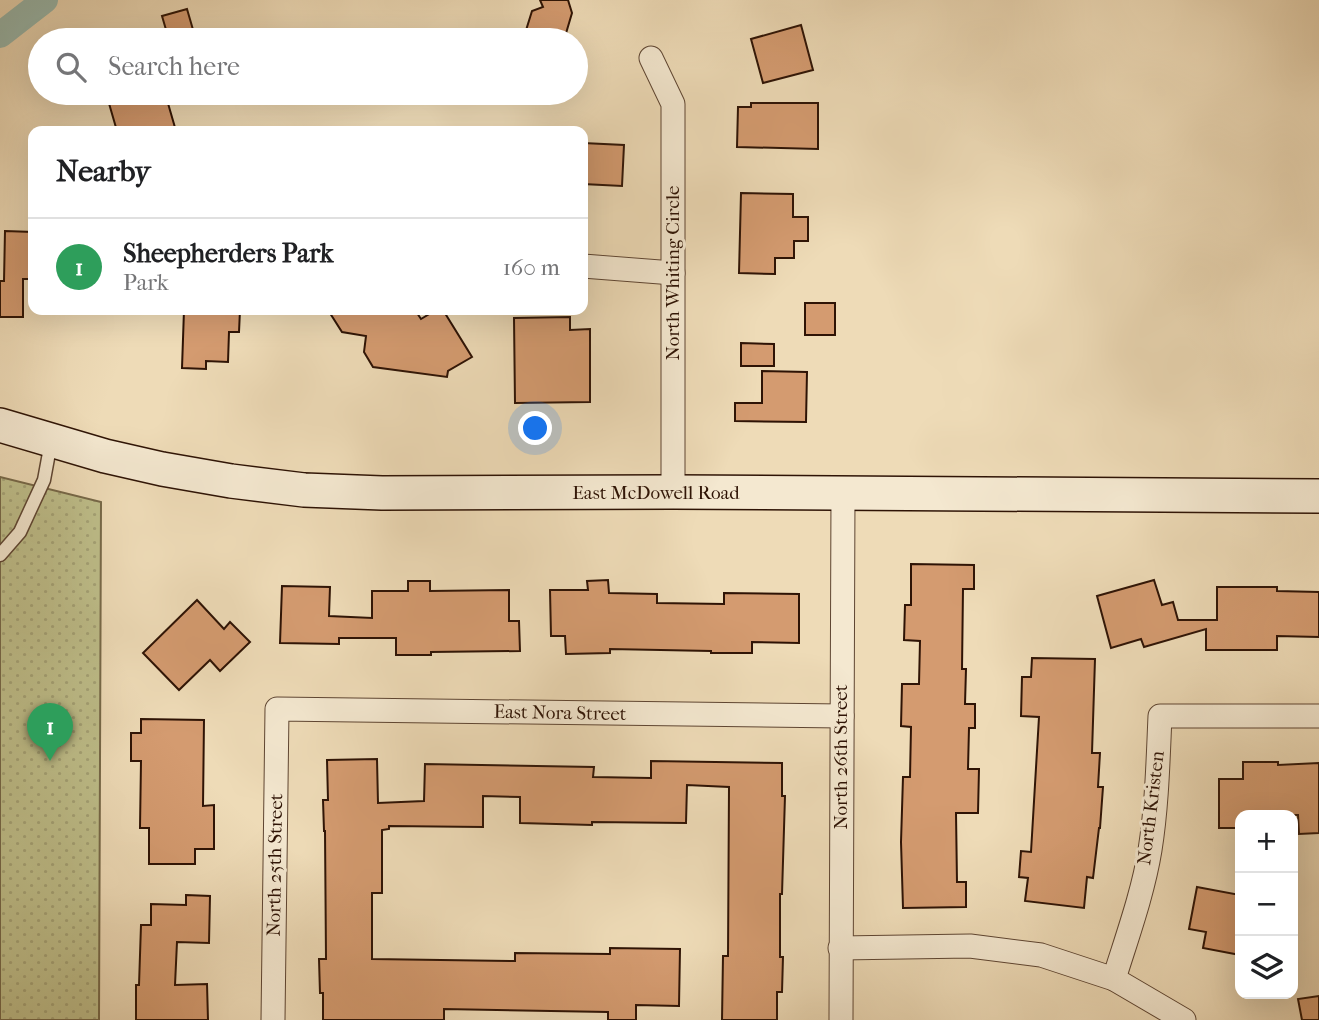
<!DOCTYPE html>
<meta charset="utf-8">
<style>
body{margin:0;font-family:"IM FELL French Canon",serif;background:#f6f6f6;color:#202124}
.controls{position:absolute;right:21px;bottom:21px;display:grid;overflow:hidden;border-radius:14px;box-shadow:0 7px 28px #0002}
.controls button{width:63px;height:63px;display:grid;place-items:center;padding:0;border:0;border-bottom:2px solid #e0e0e0;background:#fff;color:#202124;font:35px sans-serif}
.you{position:absolute;left:536px;top:429px;width:24px;height:24px;margin:-18px;border:5px solid #fff;border-radius:50%;background:#1a73e8;box-shadow:0 0 0 10px #1a73e833}
.badge{display:grid;place-items:center;width:46px;height:46px;border-radius:50%;background:#0f766e;color:#fff;font-size:23px;font-weight:700}
.pin{position:absolute;translate:-50% -58px;filter:drop-shadow(0 2px 4px #0008)}
.pin::after{content:'';position:absolute;top:37px;width:24px;height:21px;background:inherit;clip-path:polygon(0 0,100% 0,50% 100%)}
.list{margin:0;padding:0;list-style:none}
h2{display:flex;justify-content:space-between;align-items:center;height:91px;margin:0;padding:0 28px;font-size:30px}
h2 small{font-size:23px;font-weight:400;color:#757577}
.list li{display:grid;grid-template-columns:46px 1fr auto;gap:21px;align-items:center;box-sizing:border-box;height:98px;padding:0 28px;border-top:2px solid #e0e0e0}
.list b{display:block;font-size:26px;white-space:nowrap}
.list p{margin:0;font-size:23px;white-space:nowrap;color:#757577}
.list em{font-size:23px;font-style:normal;color:#757577}
.icon{flex:none;width:38px;height:38px;fill:none;stroke:currentColor;stroke-width:2;stroke-linecap:round;stroke-linejoin:round}
.map{position:relative;flex:none;width:1319px;height:1020px;overflow:hidden}
.search{position:absolute;background:#fff;box-shadow:0 7px 28px #0002;left:28px;top:28px;width:560px;height:77px;display:flex;align-items:center;gap:18px;box-sizing:border-box;padding:0 24px;border-radius:38px;color:#757577;font-size:26px}
.panel{position:absolute;background:#fff;box-shadow:0 7px 28px #0002;left:28px;top:126px;width:560px;height:189px;border-radius:14px}
.map>svg:first-child{display:block}
.park{fill:url(#park-dots);stroke:#766848;stroke-width:2}
.lines{fill:none;stroke-linecap:round;stroke-linejoin:round}
.canal{stroke:#99bbb0;stroke-width:26}
.building{fill:#d49b70;stroke:#2e1305;stroke-width:2}
.lane-casing{stroke:#5e4532;stroke-width:15}
.street-casing{stroke:#5e4532;stroke-width:25}
.secondary-casing{stroke:#2e1305;stroke-width:36}
.lane{stroke:#f4e8d0;stroke-width:12}
.street{stroke:#f4e8d0;stroke-width:23}
.secondary{stroke:#f4e8d0;stroke-width:33}
.labels{text-anchor:middle;dominant-baseline:central;stroke-width:6;stroke-linejoin:round;paint-order:stroke}
.street-label{font-size:19px;fill:#2e1305;stroke:#f4e8d0}
</style>
<div class="map">
<svg width="1319" height="1020" viewBox="0 0 1319 1020">
<defs>
<pattern id="park-dots" width="8" height="8" patternUnits="userSpaceOnUse" patternTransform="scale(1.75)"><rect width="8" height="8" fill="#bebe8a"/><path d="M2 2h.1M6 6h.1" fill="none" stroke="#a4a276" stroke-width="1.8" stroke-linecap="round"/></pattern>
</defs>
<rect width="100%" height="100%" fill="#eedbb7"/>
<filter id="stains"><feTurbulence type="fractalNoise" baseFrequency=".00286" numOctaves="4"/><feColorMatrix values="0 0 0 0 .2 0 0 0 0 .09 0 0 0 0 .02 0 0 0 .5 -.17"/></filter>
<radialGradient id="worn" r=".72"><stop offset=".6" stop-color="#630" stop-opacity="0"/><stop offset="1" stop-color="#630" stop-opacity=".3"/></radialGradient>
<polygon class="park" points="0,477 101,502 99,1020 0,1020"/>
<g class="lines">
<polyline class="canal" points="0,35 45,0"/>
</g>
<g class="building">
<polygon points="540,0 568,0 572,13 564,40 523,40 532,11 543,7"/>
<polygon points="187,9 196,40 169,40 162,16"/>
<polygon points="801,25 813,70 763,83 751,39"/>
<polygon points="132,93 165,93 176,131 117,131 108,100"/>
<polygon points="751,103 818,103 818,149 737,147 738,107 751,107"/>
<polygon points="583,143 624,145 622,186 583,184"/>
<polygon points="741,193 793,194 793,217 808,217 808,241 794,241 794,258 775,258 775,274 739,273"/>
<polygon points="5,231 33,232 33,279 23,279 23,317 0,317 0,281 4,281"/>
<rect x="805" y="303" width="30" height="32"/>
<polygon points="184,310 240,310 239,332 229,332 228,362 206,361 206,369 182,368"/>
<polygon points="328,310 415,310 421,319 436,310 443,310 472,357 448,371 447,377 373,367 364,352 366,336 342,332"/>
<polygon points="570,317 570,330 590,329 590,402 515,403 514,318"/>
<polygon points="741,343 774,344 774,366 741,366"/>
<polygon points="762,371 807,372 806,422 735,421 735,403 762,403"/>
<polygon points="911,564 974,565 974,589 963,589 962,669 966,669 965,704 975,704 975,728 969,728 968,769 979,769 978,813 956,813 957,882 966,882 966,907 903,908 901,842 903,777 910,777 911,727 901,726 902,684 919,684 920,641 904,640 905,605 911,605"/>
<polygon points="608,580 609,593 657,594 657,603 724,604 724,593 799,594 799,643 752,642 752,653 711,653 711,651 610,649 610,653 566,654 565,636 551,636 550,590 588,590 587,581"/>
<polygon points="1154,580 1162,605 1173,602 1178,620 1217,620 1217,587 1277,587 1277,591 1319,592 1319,637 1277,636 1277,650 1206,650 1206,629 1144,647 1141,639 1111,648 1097,596"/>
<polygon points="408,581 430,581 430,591 509,590 509,621 519,621 520,651 431,652 431,655 396,655 396,638 339,638 339,644 280,643 282,586 330,587 329,616 372,618 372,591 408,591"/>
<polygon points="197,600 224,629 230,622 250,642 220,671 210,660 179,690 143,653"/>
<polygon points="1032,658 1095,659 1092,753 1100,753 1098,787 1103,787 1100,828 1099,828 1093,878 1087,877 1084,908 1025,901 1028,878 1019,877 1021,851 1031,852 1039,717 1021,716 1022,677 1031,677"/>
<polygon points="141,719 204,720 203,806 214,805 214,849 195,849 195,864 149,864 149,828 140,828 141,761 131,761 131,733 141,733"/>
<polygon points="377,759 378,803 424,801 425,764 594,767 593,777 651,778 651,761 782,763 782,796 785,796 782,894 780,894 780,957 783,957 782,992 777,992 777,1020 722,1020 723,956 728,956 729,787 687,785 686,823 592,822 592,825 520,823 520,797 483,796 483,827 389,826 389,829 382,830 382,893 372,893 372,959 515,961 515,953 610,954 610,948 680,949 679,1006 636,1005 636,1020 608,1020 608,1012 444,1009 444,1020 323,1020 323,993 320,993 319,959 326,959 325,831 324,831 323,800 328,800 327,760"/>
<polygon points="1243,762 1278,762 1278,765 1319,763 1319,833 1299,834 1298,815 1240,815 1240,828 1219,828 1219,779 1243,779"/>
<polygon points="1197,887 1240,895 1240,955 1203,948 1206,932 1189,929"/>
<polygon points="186,895 210,896 209,943 177,942 175,985 207,984 208,1020 136,1020 136,985 139,985 141,925 151,925 151,904 186,905"/>
<polygon points="1319,996 1319,1020 1302,1020 1298,999"/>
</g>
<g class="lines">
<defs>
<polyline id="lane" points="0,555 20,532 44,480 51,442"/>
<g id="street">
<polyline points="651,58 673,104 673,492"/>
<polyline points="583,266 673,273"/>
<polyline points="840,948 970,946 1041,955 1114,979 1184,1020"/>
<path d="M1114,979C1127,937 1143,893 1150,850C1157,806 1158,761 1160,716H1319"/>
<polyline points="273,1020 277,709 842,716"/>
<polyline points="841,1020 843,494"/>
</g>
<polyline id="secondary" points="0,425 105,456 162,469 231,481 304,490 382,493 673,492 1319,496"/>
</defs>
<use href="#lane" class="lane-casing"/>
<use href="#street" class="street-casing"/>
<use href="#secondary" class="secondary-casing"/>
<use href="#lane" class="lane"/>
<use href="#street" class="street"/>
<use href="#secondary" class="secondary"/>
</g>
<g class="labels">
<g class="street-label">
<text transform="translate(673 273) rotate(-90)">North Whiting Circle</text>
<text x="656" y="493">East McDowell Road</text>
<text transform="translate(560 713) rotate(1)">East Nora Street</text>
<text transform="translate(841 757) rotate(-90)">North 26th Street</text>
<text transform="translate(1151 808) rotate(-83)">North Kristen</text>
<text transform="translate(275 865) rotate(-89)">North 25th Street</text>
</g>
</g>
<rect width="100%" height="100%" filter="url(#stains)"/>
<rect width="100%" height="100%" fill="url(#worn)"/>
</svg>
<div class="controls">
<button>+</button>
<button>−</button>
<button><svg class="icon" aria-label="layers" viewBox="0 0 24 24"><path d="M12 4l9 5-9 5-9-5zM3 14l9 5 9-5"/></svg></button>
</div>
<div class="you"></div>
<div class="pin badge" style="left:50px;top:761px;background:#2e9e5b">1</div>
<div class="search"><svg class="icon" aria-label="search" viewBox="0 0 24 24"><circle cx="10" cy="10" r="6"/><path d="M15 15l6 6"/></svg>Search here</div>
<section class="panel">
<h2>Nearby<small></small></h2>
<ul class="list">
<li><span class="badge" style="background:#2e9e5b">1</span><div><b>Sheepherders Park</b><p>Park</p></div><em>160 m</em></li>
</ul>
</section>
</div>
